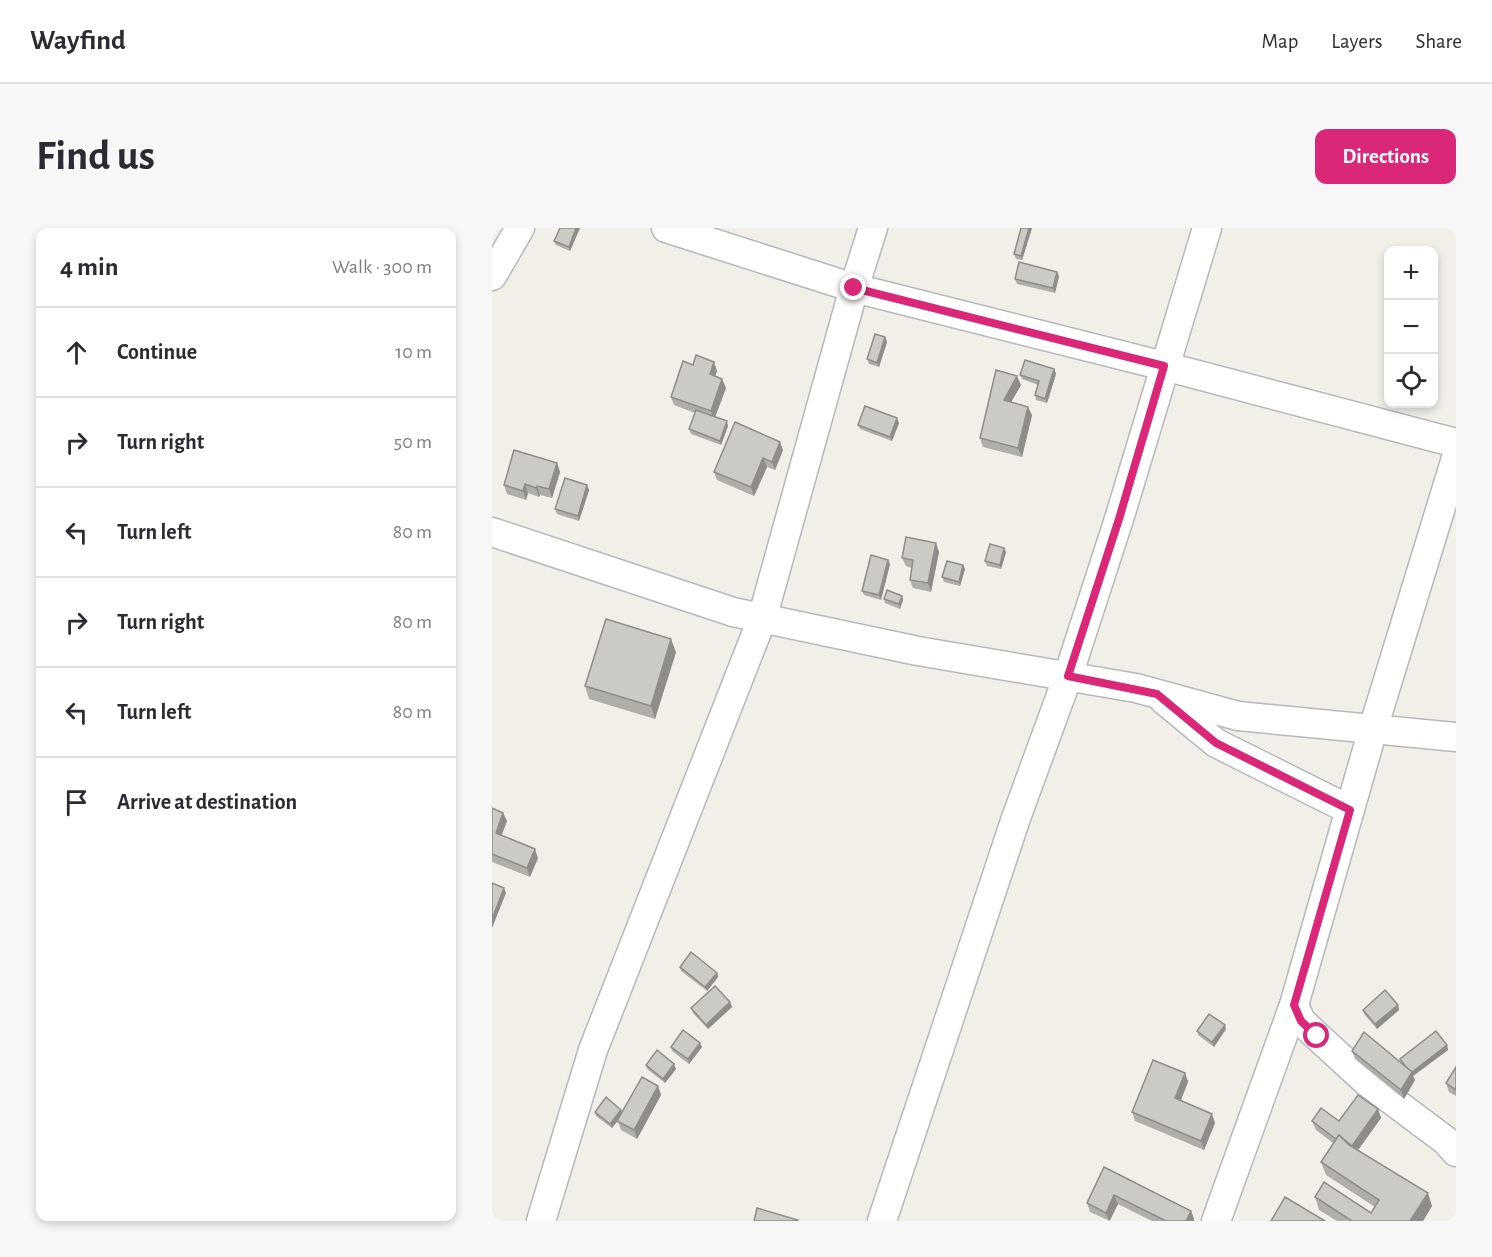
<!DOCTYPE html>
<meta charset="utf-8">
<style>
body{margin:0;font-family:"Alegreya Sans",sans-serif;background:#f7f7f7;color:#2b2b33}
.controls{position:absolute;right:18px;top:18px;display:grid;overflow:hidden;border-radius:12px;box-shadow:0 3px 9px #0003}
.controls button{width:54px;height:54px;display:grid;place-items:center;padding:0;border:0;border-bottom:2px solid #e1e1e2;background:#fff;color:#2b2b33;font:30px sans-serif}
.stop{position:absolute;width:18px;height:18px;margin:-14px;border:4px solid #db2777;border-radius:50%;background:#fff}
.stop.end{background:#db2777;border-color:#fff;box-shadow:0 2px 6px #0008}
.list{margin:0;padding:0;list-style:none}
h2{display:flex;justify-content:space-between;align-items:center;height:78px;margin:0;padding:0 24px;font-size:26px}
h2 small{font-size:20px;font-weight:400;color:#7c7c81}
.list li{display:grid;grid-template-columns:39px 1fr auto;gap:18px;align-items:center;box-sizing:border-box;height:90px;padding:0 24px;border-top:2px solid #e1e1e2}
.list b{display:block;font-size:22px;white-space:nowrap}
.list em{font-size:20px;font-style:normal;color:#7c7c81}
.icon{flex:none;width:33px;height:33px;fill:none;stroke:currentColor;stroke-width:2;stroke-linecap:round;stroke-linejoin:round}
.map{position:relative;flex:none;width:964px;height:993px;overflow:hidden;border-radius:12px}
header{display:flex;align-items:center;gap:36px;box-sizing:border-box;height:84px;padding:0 30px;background:#fff;border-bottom:2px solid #e1e1e2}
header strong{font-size:28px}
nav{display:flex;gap:33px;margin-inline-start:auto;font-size:21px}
.intro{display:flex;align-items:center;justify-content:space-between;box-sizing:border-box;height:144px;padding:0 36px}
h1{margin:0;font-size:42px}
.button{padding:15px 27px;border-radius:12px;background:#db2777;color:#fff;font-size:21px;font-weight:700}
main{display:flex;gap:36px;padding:0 36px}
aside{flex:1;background:#fff;border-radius:12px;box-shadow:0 3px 9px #0003}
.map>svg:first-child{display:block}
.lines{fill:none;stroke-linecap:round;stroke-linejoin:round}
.minor-casing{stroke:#b5b8bc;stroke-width:31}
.minor{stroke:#fff;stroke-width:28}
.wall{fill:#afaea9}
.shaded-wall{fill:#8f8d8a}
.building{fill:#cccac5;stroke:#8f8d8a;stroke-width:1.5}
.route{stroke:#db2777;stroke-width:8}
</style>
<header>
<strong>Wayfind</strong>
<nav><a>Map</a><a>Layers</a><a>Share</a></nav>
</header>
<div class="intro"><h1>Find us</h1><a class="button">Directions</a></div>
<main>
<aside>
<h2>4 min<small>Walk · 300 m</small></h2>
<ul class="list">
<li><svg class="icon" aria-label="ahead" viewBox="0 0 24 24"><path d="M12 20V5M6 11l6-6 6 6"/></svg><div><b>Continue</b></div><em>10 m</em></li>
<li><svg class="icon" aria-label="right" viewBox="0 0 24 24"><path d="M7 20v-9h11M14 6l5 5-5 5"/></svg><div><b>Turn right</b></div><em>50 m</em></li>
<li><svg class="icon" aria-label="left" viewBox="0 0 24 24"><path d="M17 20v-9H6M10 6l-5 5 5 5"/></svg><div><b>Turn left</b></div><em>80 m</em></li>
<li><svg class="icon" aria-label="right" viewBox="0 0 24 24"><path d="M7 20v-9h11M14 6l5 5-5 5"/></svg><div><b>Turn right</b></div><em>80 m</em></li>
<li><svg class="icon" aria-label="left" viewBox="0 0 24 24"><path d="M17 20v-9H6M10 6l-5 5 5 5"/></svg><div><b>Turn left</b></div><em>80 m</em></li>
<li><svg class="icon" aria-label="arrive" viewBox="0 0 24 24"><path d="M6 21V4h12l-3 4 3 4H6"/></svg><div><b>Arrive at destination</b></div></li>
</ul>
</aside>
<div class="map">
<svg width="964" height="993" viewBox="0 0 964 993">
<rect width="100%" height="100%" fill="#f1efe8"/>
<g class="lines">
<defs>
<g id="minor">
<polyline points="174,0 362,60 672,138 964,215"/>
<polyline points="0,48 28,0"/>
<polyline points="0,304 241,384 426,423 644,460 746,488 964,509"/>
<polyline points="672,472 724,515 858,582"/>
<polyline points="802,777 809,793 825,808 874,853 953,912 964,924"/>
<polyline points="49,993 101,822 270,391 362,60 381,0"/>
<polyline points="390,993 524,590 576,448 627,291 715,0"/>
<polyline points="724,993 802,777 881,501 964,230"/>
</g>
</defs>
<use href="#minor" class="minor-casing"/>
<use href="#minor" class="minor"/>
</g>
<g class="wall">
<polygon points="88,0 78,23 64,17 62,13"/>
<polygon points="529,0 540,0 530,32 524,31 522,26"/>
<polygon points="565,44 567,48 563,65 525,56 523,51"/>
<polygon points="393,109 395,114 387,139 377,136 375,131"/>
<polygon points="201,137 225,143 223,148 230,151 234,160 223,189 236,198 229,217 199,206 197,201 203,185 182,177 179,169"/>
<polygon points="562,141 564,146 555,175 544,172 543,167 546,157 530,151 528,147"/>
<polygon points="529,157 519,174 540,187 530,229 491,219 488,210"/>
<polygon points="407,195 400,213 368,201 366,197"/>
<polygon points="291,222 283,242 275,239 262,268 225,252 222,244"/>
<polygon points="65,235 68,244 60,270 48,267 47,269 36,265 34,272 15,266 12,257"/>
<polygon points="95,257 97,262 87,293 65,286 63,281"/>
<polygon points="512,320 514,324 509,341 495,338 493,333"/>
<polygon points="447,324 439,364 421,360 418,352 420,340 414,338 410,330"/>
<polygon points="396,332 398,336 389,372 372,367 370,363"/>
<polygon points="471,337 473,341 468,358 452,354 450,349"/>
<polygon points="410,368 411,372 408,381 393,375 392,371"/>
<polygon points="184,424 163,491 97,471 93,458"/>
<polygon points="0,580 11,585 15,593 9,608 46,630 38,649 0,634"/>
<polygon points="188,739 225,745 226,749 215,763 189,743"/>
<polygon points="238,774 240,779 216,801 201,785 199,780"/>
<polygon points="906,777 907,782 885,801 872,786 871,782"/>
<polygon points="734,801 722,819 706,807 705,803"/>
<polygon points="955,817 956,822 921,848 923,852 912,871 863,831 860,823 909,835 908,831"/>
<polygon points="179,819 210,819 197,836 180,823"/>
<polygon points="154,837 184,841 173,855 155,841"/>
<polygon points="964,839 964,868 957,864 954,855"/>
<polygon points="693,845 696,854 689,872 723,895 712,922 643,893 640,884"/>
<polygon points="166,858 169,867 145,911 129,902 126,893 120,900 104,888 103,884 130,884"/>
<polygon points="886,881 889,890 866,922 940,978 931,993 845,993 827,982 823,969 879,985 883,979 834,947 829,934 841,915 824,902 820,893 847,893"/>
<polygon points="612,939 699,983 702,991 702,993 660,993 626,976 618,993 598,984 595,975"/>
</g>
<g class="shaded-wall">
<polygon points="84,0 88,0 78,23 77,19"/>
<polygon points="537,0 540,0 530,32 529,28"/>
<polygon points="565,44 567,48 563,65 561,60"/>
<polygon points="393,109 395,114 387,139 385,135"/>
<polygon points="222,134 225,143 221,155 218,146"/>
<polygon points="562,141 564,146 555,175 553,171"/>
<polygon points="525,148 529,157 515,181 512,172"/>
<polygon points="230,151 234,160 222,192 219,183"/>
<polygon points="536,179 540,187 530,229 526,220"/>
<polygon points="405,190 407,195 400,213 398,209"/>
<polygon points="235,193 236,198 229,217 228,213"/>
<polygon points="288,214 291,222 283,242 280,234"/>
<polygon points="271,230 275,239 262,268 259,259"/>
<polygon points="65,235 68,244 60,270 57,261"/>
<polygon points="33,256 36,265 34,272 31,263"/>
<polygon points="95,257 97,262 87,293 86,288"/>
<polygon points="45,258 48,267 47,269 44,260"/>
<polygon points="444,315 447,324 439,364 436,355"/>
<polygon points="512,320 514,324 509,341 508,337"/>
<polygon points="396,332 398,336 389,372 387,367"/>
<polygon points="471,337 473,341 468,358 467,354"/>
<polygon points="410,368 411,372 408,381 407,376"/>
<polygon points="179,411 184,424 163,491 159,478"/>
<polygon points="11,585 15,593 7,614 4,605"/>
<polygon points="43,621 46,630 38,649 35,640"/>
<polygon points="12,660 14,665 0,700 0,691"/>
<polygon points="225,745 226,749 215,763 213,759"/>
<polygon points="238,774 240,779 216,801 214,797"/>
<polygon points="906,777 907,782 885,801 883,796"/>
<polygon points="733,797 734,801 722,819 720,814"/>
<polygon points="208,815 210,819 197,836 196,831"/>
<polygon points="955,817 956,822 921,848 923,852 912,871 909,862 918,845"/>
<polygon points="182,836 184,841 173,855 171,851"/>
<polygon points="693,845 696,854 686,879 683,870"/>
<polygon points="166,858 169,867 145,911 142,902"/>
<polygon points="886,881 889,890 861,929 858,921"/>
<polygon points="129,882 131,886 120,900 118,896"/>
<polygon points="720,886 723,895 712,922 709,913"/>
<polygon points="936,965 940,978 931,993 918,993"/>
<polygon points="622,967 626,976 617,993 614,985"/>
<polygon points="699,983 702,991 702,993 694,993"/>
</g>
<g class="building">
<polygon points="68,0 84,0 77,19 62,13"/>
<polygon points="529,0 537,0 529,28 522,26"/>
<polygon points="527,34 565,44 561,60 523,51"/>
<polygon points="383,106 393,109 385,135 375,131"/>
<polygon points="204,127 222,134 218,146 230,151 219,183 179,169 191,133 201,137"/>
<polygon points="533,132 562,141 553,171 543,167 547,153 528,147"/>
<polygon points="504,142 525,148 512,172 536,179 526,220 488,210"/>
<polygon points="373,178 405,190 398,209 366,197"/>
<polygon points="204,182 235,193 228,213 197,201"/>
<polygon points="243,194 288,214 280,234 271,230 259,259 222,244"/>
<polygon points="22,222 65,235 57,261 45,258 44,260 33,256 31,263 12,257"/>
<polygon points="73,250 95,257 86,288 63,281"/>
<polygon points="414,309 444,315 436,355 418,352 421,332 410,330"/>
<polygon points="498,316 512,320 508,337 493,333"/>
<polygon points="379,327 396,332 387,367 370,363"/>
<polygon points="455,333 471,337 467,354 450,349"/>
<polygon points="395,362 410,368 407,376 392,371"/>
<polygon points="114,391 179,411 159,478 93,458"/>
<polygon points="0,580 11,585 4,605 43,621 35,640 0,626"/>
<polygon points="0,655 12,660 0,691"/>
<polygon points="199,724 225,745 213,759 188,739"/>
<polygon points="223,758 238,774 214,797 199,780"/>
<polygon points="893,762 906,777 883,796 871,782"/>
<polygon points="717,786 733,797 720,814 705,803"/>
<polygon points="191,802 208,815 196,831 179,819"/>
<polygon points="944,803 955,817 920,844 914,839 908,831"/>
<polygon points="872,804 920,844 909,862 860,823"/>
<polygon points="165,822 182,836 171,851 154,837"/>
<polygon points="661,832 693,845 683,870 720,886 709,913 640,884"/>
<polygon points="964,839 964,862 954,855"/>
<polygon points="150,849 166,858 142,902 125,893"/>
<polygon points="866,867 886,881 860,918 847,907 844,911 820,893 829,880 847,893"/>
<polygon points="114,869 129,882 118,896 103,884"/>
<polygon points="847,907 857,917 936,965 918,993 860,993 823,969 832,954 879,985 887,972 829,934"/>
<polygon points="612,939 699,983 694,993 674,993 622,967 614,985 595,975"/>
<polygon points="793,969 833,993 779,993"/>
<polygon points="265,980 306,992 305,993 262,993"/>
</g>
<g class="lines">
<polyline class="route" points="362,60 672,138 627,291 576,448 665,466 724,515 858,582 802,777 809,793 825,808"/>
</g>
</svg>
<div class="controls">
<button>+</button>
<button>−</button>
<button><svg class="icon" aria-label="locate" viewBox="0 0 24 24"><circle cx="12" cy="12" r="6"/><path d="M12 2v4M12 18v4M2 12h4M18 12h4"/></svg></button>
</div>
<div class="stop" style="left:825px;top:808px"></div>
<div class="stop end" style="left:362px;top:60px"></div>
</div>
</main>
